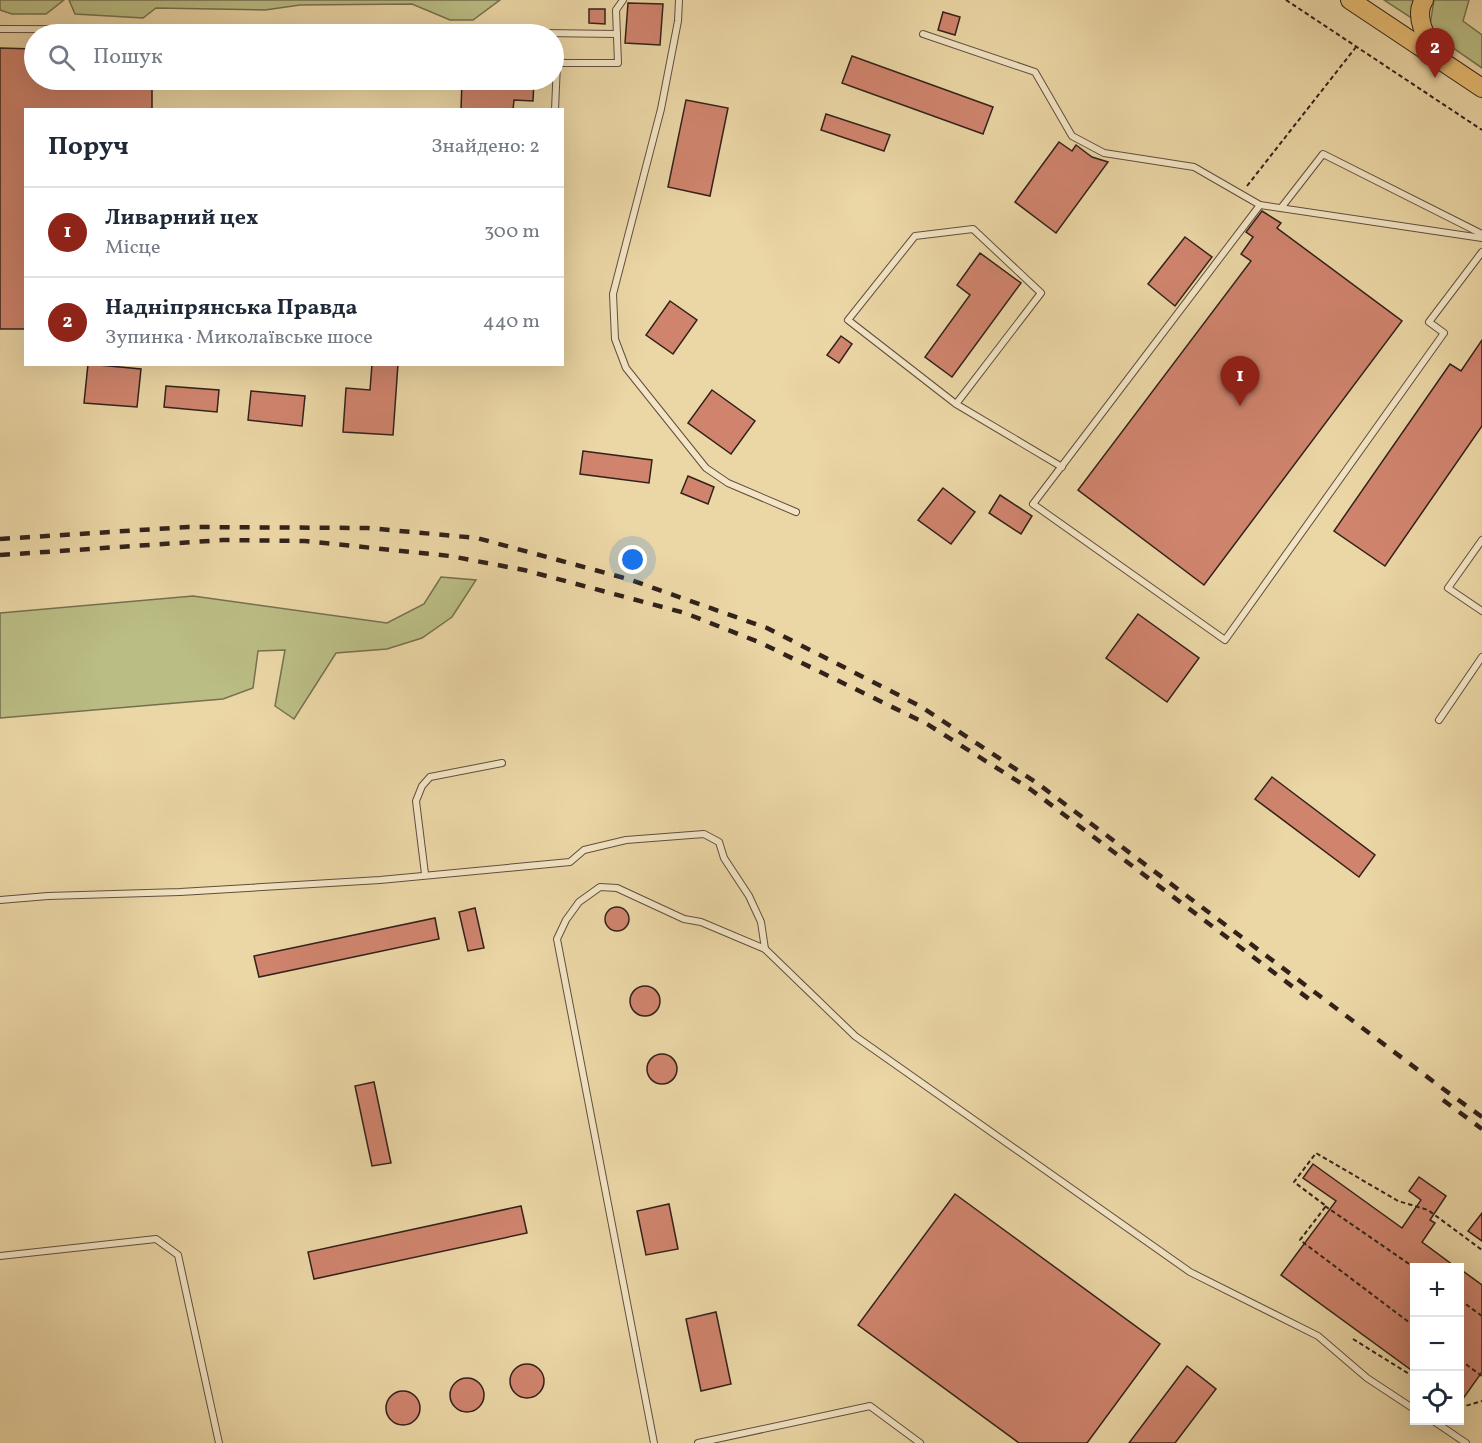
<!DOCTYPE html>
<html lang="uk">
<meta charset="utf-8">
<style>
body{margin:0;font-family:Vollkorn,serif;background:#f2f2f3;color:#1f2937}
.controls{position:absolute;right:18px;bottom:18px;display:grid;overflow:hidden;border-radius:0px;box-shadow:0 6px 24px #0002}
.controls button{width:54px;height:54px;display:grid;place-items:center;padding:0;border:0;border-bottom:2px solid #e0e1e3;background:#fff;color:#1f2937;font:30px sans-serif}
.you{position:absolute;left:633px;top:560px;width:21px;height:21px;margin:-15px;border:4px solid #fff;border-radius:50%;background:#1a73e8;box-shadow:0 0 0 9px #1a73e833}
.badge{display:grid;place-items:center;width:39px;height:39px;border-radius:50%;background:#8f2418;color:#fff;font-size:20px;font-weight:700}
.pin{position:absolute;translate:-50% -50px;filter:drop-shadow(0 2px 3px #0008)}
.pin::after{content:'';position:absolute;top:32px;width:21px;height:18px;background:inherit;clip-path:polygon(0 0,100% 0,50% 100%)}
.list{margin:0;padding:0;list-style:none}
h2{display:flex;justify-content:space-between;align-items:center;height:78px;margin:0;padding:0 24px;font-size:26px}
h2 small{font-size:20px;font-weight:400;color:#747a83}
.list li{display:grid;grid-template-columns:39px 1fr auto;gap:18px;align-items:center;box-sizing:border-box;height:90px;padding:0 24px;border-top:2px solid #e0e1e3}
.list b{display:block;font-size:22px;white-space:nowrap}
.list p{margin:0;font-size:20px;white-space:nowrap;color:#747a83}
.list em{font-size:20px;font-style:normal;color:#747a83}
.icon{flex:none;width:33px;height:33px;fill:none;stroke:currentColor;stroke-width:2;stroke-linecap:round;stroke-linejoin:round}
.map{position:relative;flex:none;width:1482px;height:1443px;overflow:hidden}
.search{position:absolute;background:#fff;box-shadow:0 6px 24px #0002;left:24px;top:24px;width:540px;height:66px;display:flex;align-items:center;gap:15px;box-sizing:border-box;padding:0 21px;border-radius:33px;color:#747a83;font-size:22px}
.panel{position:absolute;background:#fff;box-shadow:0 6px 24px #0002;left:24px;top:108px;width:540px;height:258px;border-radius:0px}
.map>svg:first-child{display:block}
.green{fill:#babd84;stroke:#767050;stroke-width:1.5}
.building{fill:#d0846e;stroke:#32221b;stroke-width:1.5}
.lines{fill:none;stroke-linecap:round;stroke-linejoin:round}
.lane-casing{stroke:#604f3e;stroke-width:8}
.primary-casing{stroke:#32221b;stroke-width:20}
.path{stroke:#32221b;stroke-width:2;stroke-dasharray:4.5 3;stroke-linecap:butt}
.lane{stroke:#f2e4c4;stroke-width:6}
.primary{stroke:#e6bb72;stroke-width:18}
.rail{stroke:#32221b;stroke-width:4.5;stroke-dasharray:10 10;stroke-linecap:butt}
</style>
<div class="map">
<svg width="1482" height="1443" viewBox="0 0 1482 1443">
<rect width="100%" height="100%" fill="#ebd6a5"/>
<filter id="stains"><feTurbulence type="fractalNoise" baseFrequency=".00333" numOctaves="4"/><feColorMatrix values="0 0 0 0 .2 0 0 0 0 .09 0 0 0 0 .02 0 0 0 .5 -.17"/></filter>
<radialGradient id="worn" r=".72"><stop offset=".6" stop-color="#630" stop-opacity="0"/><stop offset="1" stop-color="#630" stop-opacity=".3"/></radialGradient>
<g class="green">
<polygon points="0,0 64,0 46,14 12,14 0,10"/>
<polygon points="69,0 500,0 473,20 450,20 412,4 300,5 265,10 156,8 143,18 75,14"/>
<polygon points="1384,0 1415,0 1413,19"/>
<polygon points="1434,0 1469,0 1463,21 1482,35 1482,68 1436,36 1430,25"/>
<polygon points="441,577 476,580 452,617 422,638 387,649 336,653 294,719 275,706 285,650 258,651 253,688 223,699 0,718 0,613 193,596 387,623 424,604"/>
</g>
<g class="building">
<polygon points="628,3 663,4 660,45 625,43"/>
<polygon points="589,9 605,9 605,24 589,23"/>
<polygon points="943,12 960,17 955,35 938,30"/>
<polygon points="0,48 34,49 34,80 152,80 152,110 26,110 26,329 0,329"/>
<polygon points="852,56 993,107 983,134 842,83"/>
<polygon points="462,80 534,80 533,101 514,100 513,110 461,110"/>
<polygon points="686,100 728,108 710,196 668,187"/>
<polygon points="826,114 890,135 884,151 821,130"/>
<polygon points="1059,142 1072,151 1076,145 1092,157 1108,162 1056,233 1015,202"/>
<polygon points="1262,211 1281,223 1277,228 1402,321 1204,585 1078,490 1251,261 1241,254 1253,237 1246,232"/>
<polygon points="1185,237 1212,257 1175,306 1148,284"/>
<polygon points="980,253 1021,283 952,377 925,357 970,295 957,285"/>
<polygon points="670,301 697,320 673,354 646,335"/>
<polygon points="841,336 852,344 839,363 827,355"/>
<polygon points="1482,340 1482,426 1385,566 1334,531 1450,364 1461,371"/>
<polygon points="88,364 141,369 137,407 84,403"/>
<polygon points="372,364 398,364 393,435 343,432 346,388 370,390"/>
<polygon points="166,386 219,390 217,412 164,407"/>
<polygon points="712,390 755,421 731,454 688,423"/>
<polygon points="251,391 305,396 302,426 248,420"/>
<polygon points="583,451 652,460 649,483 580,474"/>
<polygon points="688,476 714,487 708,504 681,493"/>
<polygon points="943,488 975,512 951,544 918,520"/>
<polygon points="1000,495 1032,516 1021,534 989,513"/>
<polygon points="1138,614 1199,658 1167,702 1106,658"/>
<polygon points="1272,777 1375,855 1359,877 1255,799"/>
<circle cx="617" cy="919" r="12"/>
<polygon points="475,908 484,948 468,951 459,912"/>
<polygon points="435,918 439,939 259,977 254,956"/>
<circle cx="645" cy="1001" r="15"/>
<circle cx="662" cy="1069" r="15"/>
<polygon points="374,1082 391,1163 372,1166 355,1086"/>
<polygon points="1313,1164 1402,1228 1421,1200 1409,1191 1419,1177 1446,1196 1430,1220 1435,1223 1422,1242 1457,1268 1414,1268 1414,1372 1281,1275 1336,1201 1303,1178"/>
<polygon points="955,1194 1160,1344 1087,1443 1019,1443 858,1325"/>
<polygon points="669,1204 678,1249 646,1255 637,1211"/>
<polygon points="521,1206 527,1233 314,1279 308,1252"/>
<polygon points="1482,1213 1482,1241 1468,1231"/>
<polygon points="1460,1269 1482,1285 1482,1372 1460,1403"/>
<polygon points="716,1312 731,1384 701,1391 686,1319"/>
<circle cx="527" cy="1381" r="17"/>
<polygon points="1187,1366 1216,1389 1175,1443 1129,1443"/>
<circle cx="467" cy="1395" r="17"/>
<circle cx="403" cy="1408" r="17"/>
</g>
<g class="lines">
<defs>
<g id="lane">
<polyline points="679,0 678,21 661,109 613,294 615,339 626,368 706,468 728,483 796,512"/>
<polyline points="0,29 306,30 617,34"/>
<polyline points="923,34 1035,72 1072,136 1104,153 1194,167 1260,205"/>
<polyline points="555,110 557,63 618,63 616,10 623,0"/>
<polyline points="1281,208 1323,154 1482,234"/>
<polyline points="1482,238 1260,205 1033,504 1225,640 1444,333 1429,322 1482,252"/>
<polyline points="956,404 848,320 915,236 973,229 1041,293 956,404 1062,467"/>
<polyline points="1482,540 1448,588 1482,611"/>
<polyline points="1439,720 1482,657"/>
<polyline points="425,874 416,801 422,786 430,777 502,763"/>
<polyline points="0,900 48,896 180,892 380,880 570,862 584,850 626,840 704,834 719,842 724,858 749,896 761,922 765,949 855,1036 1190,1272 1318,1336 1367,1378 1414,1409"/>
<polyline points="0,1256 156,1239 178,1255 219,1443"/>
<polyline points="1432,1420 1466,1443"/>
<polyline points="654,1443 557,939 566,920 579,902 600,887 617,888 684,919 701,922 765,949"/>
<polyline points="698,1443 870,1406 920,1443"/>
</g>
<g id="primary">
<polyline points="1350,0 1482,88"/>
<path d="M1424,0C1413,16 1427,40 1436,54"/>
</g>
</defs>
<use href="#lane" class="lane-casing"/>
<use href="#primary" class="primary-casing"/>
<g class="path">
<polyline points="1286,0 1482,130"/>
<polyline points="1247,186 1356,47"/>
<polyline points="1325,1206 1415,1268"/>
<polyline points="1460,1300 1482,1316"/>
<polyline points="1414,1326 1300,1240 1326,1206 1294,1182 1316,1153 1398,1201 1428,1210 1482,1250"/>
<polyline points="1353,1339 1414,1377"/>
<polyline points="1460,1360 1482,1376"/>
<polyline points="1460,1405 1462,1407 1482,1401"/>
</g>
<use href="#lane" class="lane"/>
<use href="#primary" class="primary"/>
<g class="rail">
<polyline points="0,539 188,527 368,528 477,538 628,579 767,628 920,706 1037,783 1442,1088 1482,1117"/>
<polyline points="0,555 223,540 305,541 450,556 524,570 685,613 761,643 927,724 1030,789 1309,999"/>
<polyline points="1443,1100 1482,1129"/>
</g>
</g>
<rect width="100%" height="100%" filter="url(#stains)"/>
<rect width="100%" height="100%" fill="url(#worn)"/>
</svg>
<div class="controls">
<button>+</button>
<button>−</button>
<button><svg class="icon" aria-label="locate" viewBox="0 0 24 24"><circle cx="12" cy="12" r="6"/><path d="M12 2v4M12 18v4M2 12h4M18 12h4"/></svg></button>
</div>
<div class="you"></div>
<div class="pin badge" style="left:1240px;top:406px">1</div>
<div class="pin badge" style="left:1435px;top:78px">2</div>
<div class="search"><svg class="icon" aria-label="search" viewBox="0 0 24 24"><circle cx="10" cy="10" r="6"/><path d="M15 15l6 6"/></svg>Пошук</div>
<section class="panel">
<h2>Поруч<small>Знайдено: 2</small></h2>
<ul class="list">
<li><span class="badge">1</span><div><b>Ливарний цех</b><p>Місце</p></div><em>300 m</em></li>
<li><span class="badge">2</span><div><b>Надніпрянська Правда</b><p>Зупинка · Миколаївське шосе</p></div><em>440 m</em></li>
</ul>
</section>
</div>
